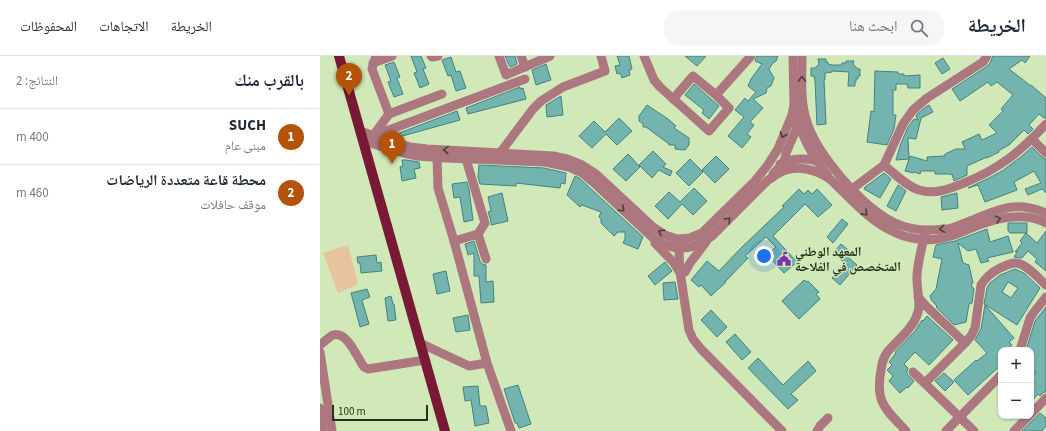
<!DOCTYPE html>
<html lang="ar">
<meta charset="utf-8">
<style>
body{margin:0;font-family:"Source Sans 3","Noto Naskh Arabic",sans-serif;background:#f6f6f7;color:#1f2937;direction:rtl}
.controls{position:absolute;right:12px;bottom:12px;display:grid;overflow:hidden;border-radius:8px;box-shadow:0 1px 3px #0004}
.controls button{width:36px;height:36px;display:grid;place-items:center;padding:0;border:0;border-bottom:1px solid #e0e1e3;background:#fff;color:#1f2937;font:20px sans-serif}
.scale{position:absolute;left:12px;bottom:10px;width:96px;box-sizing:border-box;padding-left:4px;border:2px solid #28301e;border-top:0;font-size:11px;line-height:14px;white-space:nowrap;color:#28301e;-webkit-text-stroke:3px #d1e8b8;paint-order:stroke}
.you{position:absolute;left:444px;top:200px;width:14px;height:14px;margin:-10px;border:3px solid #fff;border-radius:50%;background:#1a73e8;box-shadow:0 0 0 6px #1a73e833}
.badge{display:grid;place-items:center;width:26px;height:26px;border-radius:50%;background:#b45309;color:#fff;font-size:13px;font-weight:700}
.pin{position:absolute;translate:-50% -33px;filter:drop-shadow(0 1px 2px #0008)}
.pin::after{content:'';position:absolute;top:21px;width:14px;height:12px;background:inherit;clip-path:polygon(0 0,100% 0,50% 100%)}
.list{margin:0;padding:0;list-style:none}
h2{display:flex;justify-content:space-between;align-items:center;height:52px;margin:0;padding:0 16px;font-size:17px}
h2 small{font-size:13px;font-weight:400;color:#747a83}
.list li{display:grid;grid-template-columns:26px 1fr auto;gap:12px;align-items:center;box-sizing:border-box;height:56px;padding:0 16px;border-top:1px solid #e0e1e3}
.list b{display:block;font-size:15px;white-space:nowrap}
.list p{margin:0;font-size:13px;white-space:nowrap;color:#747a83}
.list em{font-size:13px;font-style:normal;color:#747a83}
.icon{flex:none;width:22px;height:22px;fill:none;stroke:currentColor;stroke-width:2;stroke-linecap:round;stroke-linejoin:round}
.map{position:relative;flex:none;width:726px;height:375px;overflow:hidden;direction:ltr}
header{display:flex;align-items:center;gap:24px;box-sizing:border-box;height:56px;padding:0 20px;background:#fff;border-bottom:1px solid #e0e1e3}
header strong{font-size:19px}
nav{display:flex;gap:22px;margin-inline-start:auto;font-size:14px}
.search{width:280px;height:36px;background:#f6f6f7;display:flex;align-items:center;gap:10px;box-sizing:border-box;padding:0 14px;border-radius:16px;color:#747a83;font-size:15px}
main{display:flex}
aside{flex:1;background:#fff}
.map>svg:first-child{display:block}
.green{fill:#e7c49e}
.building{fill:#73b4ae;stroke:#42837e;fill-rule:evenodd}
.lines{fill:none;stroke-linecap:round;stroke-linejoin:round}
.minor{stroke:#ad7780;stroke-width:9}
.major{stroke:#781a35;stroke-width:10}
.oneway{stroke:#494236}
.labels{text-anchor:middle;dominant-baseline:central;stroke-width:3;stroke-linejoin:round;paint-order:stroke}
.poi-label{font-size:13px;font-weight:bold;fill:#28301e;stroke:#d1e8b8;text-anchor:start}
</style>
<header>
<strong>الخريطة</strong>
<div class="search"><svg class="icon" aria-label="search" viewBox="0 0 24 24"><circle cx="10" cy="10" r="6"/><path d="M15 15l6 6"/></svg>ابحث هنا</div>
<nav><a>الخريطة</a><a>الاتجاهات</a><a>المحفوظات</a></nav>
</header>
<main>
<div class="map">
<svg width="726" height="375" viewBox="0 0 726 375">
<rect width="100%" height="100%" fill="#d1e8b8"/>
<polygon class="green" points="28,189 38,228 18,237 3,197"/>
<g class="building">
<polygon points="91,0 101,0 106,12 103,13 109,28 100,32 94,17 97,16"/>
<polygon points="185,0 195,0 197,8 190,11"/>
<polygon points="297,0 309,0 312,13 309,14 310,19 302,22 300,17 297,18 295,10 300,9"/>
<polygon points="365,0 386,0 377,10"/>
<polygon points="437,0 458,0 456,5 453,7 449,13 454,22 451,30 447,32 446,37 433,43 443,52 430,66 434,69 427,78 431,81 422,92 408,80 424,61 415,54 425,42 428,45 436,36 428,30 431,23 442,8 435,5"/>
<polygon points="673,0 710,0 705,7 702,4 689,13 711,30 711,29 726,42 726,62 724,62 719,58 709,69 713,73 708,78 704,74 689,89 678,95 679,96 667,102 667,101 647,110 647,119 634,125 632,118 630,119 629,118 615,118 615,115 601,115 600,118 594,116 593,117 585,115 590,100 607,105 607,101 625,100 625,98 636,93 645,93 642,86 659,78 662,84 677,77 669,69 683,55 681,53 693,39 677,26 671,30 668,26 640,45 632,33 666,11 670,7"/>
<polygon points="131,1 136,16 140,15 146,32 136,35 131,19 128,20 122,4"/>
<polygon points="623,2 630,13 622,18 615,7"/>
<polygon points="498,3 506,3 506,6 508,6 508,8 512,9 522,9 522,7 526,7 526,5 534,5 533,8 538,13 540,13 540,20 538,20 538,23 536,23 536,26 535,26 535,30 528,30 529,16 512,15 512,16 505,17 505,24 504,24 506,68 497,69 495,25 494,20 491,20 491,12 495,12 499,8"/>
<polygon points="74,6 80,21 77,22 83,38 74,41 68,26 71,25 65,9"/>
<polygon points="226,8 231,24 216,29 212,14"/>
<polygon points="555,15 578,16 578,18 584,18 584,20 600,19 600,32 588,32 587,28 576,28 576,34 573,34 573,59 576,59 574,73 567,89 547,86 551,55 554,56"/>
<polygon points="374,28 399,50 389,63 382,57 384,54 365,39"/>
<polygon points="200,31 200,33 203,32 206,43 148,58 146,52"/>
<polygon points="241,40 243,59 227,61 226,49"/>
<polygon points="327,49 348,63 356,70 354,72 369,82 369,89 365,94 355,93 355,89 349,89 349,88 326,71 323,71 323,68 319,65 319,60"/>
<polygon points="609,49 613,56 601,62 596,83 588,82 589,103 576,104 580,90 588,71 594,63 598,64 596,60 597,58 607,50"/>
<polygon points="137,55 140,64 79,81 74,80 74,79"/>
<polygon points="299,62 312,75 297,89 286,78 272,92 259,80 274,65 285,76"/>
<polygon points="712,91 722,101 726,103 726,137 722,133 708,139 705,133 721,127 714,115 694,126 697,134 665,146 658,129 648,132 671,121 682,115 702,100"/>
<polygon points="333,95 346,108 343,111 352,115 350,120 339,114 332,122 319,109"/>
<polygon points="308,98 320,111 306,125 293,113"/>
<polygon points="396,100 409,113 395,127 382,114"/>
<polygon points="370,103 383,116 369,130 356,117"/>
<polygon points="82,104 86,104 99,106 100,112 94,113 96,122 82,125 80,111 83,110"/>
<polygon points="159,109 224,112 246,117 245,128 241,127 240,132 196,127 196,130 160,128 158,121"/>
<polygon points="564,117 571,123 560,142 544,133 545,131"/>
<polygon points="255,120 259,122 269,131 323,181 318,193 303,187 305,183 305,176 298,176 294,180 281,167 281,163 279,161 281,156 262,149 260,151 247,139"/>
<polygon points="147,126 149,133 153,164 144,166 140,141 134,142 132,128"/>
<polygon points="578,129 586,135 576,155 567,150"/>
<polygon points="374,132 387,145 373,159 362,148 348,163 335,150 349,136 360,146"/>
<polygon points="479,133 484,138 488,134 492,138 497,133 512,149 498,161 485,148 453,180 477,206 464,217 452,204 454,203 449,197 456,191 446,181 425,200 428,202 405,226 406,226 391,240 381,229 379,231 371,224 387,205 399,215 421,192 464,151 462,150"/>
<polygon points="182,137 188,165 171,169 171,165 168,156 171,155 168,141"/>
<polygon points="637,137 638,152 622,154 621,141"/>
<polygon points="522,163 528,168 513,187 507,181"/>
<polygon points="688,167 707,167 707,177 690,177 688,175"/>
<polygon points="667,173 670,186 688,180 693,196 667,202 669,205 661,207 656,193 648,195 638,187 643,207 649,209 653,227 651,229 654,233 652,247 649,248 646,266 634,269 616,251 617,250 612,245 610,240 616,233 622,203 613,201 616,189 635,185"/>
<polygon points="726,175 726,215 715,206 717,203 708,195 702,202 694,201 698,195 695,196 702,187 700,185 706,177 717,187"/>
<polygon points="154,185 160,205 162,208 166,209 166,226 173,225 174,246 161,247 159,220 154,220 154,197 148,199 145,188"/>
<polygon points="521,188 533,198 529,202 537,209 520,229 512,222 525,207 513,197"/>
<polygon points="56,199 57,207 61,206 62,215 41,217 40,207 38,207 37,201"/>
<polygon points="345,206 352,215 335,229 328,220"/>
<path d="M695,213L704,217L720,232L697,269L664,248L667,232L670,227L680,219ZM688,226L698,232L691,242L682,236Z"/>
<polygon points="126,215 130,235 117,238 113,218"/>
<polygon points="484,224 487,226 488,225 499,236 496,238 500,243 479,263 462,245"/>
<polygon points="355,226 358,243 344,244 343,227"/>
<polygon points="47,233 50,241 42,244 49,268 40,271 31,237"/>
<polygon points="71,240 73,248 74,248 76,264 68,265 65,242"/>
<polygon points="665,249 694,282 689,286 692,289 686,294 681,294 681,309 648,339 634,324 656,304 657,305 667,297 655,284 661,273"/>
<polygon points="726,251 726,336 724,336 720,340 718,338 711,346 711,322 716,317 711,315 711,294 706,294 715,265"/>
<polygon points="391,254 407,271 397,281 381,264"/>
<polygon points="148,259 150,274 136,276 133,262"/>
<polygon points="607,260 633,284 609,309 595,296 584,308 588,312 587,315 587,318 594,325 588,332 587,331 580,337 569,325 573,320 567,314 572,309 569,306 576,297 575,296 595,275 602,264 603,265"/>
<polygon points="415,278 431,296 422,304 406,286"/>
<polygon points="438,302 463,329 488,305 496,315 471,338 478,344 468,353 428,312"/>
<polygon points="624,317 634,326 625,335 615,325"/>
<polygon points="198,329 211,368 199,372 197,367 195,367 184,333"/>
<polygon points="158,330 160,350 166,350 169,367 155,370 151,344 145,345 143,331"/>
<polygon points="720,357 726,362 726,370 722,375 702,375"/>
</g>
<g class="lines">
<g class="minor">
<polyline points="111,0 112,1 118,0"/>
<polyline points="179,0 186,19 230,0"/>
<polyline points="201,0 205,11"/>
<polyline points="324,0 334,24 340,31 389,75 409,52 396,39 431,0"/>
<path d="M482,0C482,21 480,43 486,63C495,97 543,152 575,167C590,174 609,175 625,173C632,173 639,169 645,167C676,155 693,143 726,157"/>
<polyline points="53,7 72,0"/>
<polyline points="353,43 373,20 396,39"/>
<path d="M475,51C480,79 491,98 508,120"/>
<polyline points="69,58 122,38"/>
<polyline points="40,75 90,91 107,93 233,100 247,103 262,109 276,118 333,171 345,179 357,183 370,182 382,177 434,126 447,110 458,93 472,59 474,48 473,0"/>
<polyline points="53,80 205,23"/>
<polyline points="53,80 69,58 52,13 53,9 56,0"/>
<polyline points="712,83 726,97"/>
<path d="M43,85L84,97L97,100L126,102L225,106L249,111L262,117L273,126L333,182C353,196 373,195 392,180L448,124C452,122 455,119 459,117C476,108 497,113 511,124C531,143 549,165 574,176C586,182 604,185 618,183C628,182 638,178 647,174C666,166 685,159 706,161C713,162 720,163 726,167"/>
<polyline points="117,101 118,132 134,185 167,307 191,375"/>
<polyline points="177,101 213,53 221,45 243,31 285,15 281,0"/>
<polyline points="146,103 165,167 158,178 166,203"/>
<path d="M460,108C471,102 490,101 500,107"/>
<path d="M564,109C575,118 586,130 599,134C615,139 629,133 644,127C679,113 700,96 726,68"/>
<polyline points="453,118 464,106 466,97 476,74 478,64"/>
<polyline points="528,136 564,109 583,68 593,54 607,42 663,6 667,0"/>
<polyline points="134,185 158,178"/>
<polyline points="335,187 354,207 359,215"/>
<polyline points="362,187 360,190 359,196 360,216 369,274 373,283 381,293 462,375"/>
<polyline points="365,216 370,207 386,186"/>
<polyline points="598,241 606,250 645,287"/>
<polyline points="100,287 149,310 167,307"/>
<path d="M0,289C4,286 9,281 13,279C28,275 37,302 44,311L48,313L105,304"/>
<polyline points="700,294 710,262 714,256 726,241"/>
<polyline points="0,296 12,375"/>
<polyline points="593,316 654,375"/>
<path d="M605,327L645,287L651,280L655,272L661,229C666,221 672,216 680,212C685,210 690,207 695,207C706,207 718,222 726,229"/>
<polyline points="0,352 3,375"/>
<polyline points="711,358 726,342"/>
<polyline points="497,375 500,370 508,362"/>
<path d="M586,375C565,353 555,346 561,314C562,305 564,298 571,292C581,281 594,271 598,256C601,247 596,230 597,219C598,205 602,191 605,177"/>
<polyline points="626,375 681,319"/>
<polyline points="694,375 709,360"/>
</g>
<polyline class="major" points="19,0 125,375"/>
</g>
<defs><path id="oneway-chevron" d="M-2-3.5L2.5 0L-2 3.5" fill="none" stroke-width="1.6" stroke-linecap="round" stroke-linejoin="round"/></defs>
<g class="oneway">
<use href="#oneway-chevron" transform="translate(482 23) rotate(-91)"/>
<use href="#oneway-chevron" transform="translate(463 79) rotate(113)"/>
<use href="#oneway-chevron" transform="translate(126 94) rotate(-177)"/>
<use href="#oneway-chevron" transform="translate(302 153) rotate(43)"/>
<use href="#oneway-chevron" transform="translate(545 157) rotate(44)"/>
<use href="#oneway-chevron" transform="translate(678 163) rotate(-15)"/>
<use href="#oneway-chevron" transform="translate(408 164) rotate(-45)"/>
<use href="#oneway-chevron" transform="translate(622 173) rotate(174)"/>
<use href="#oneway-chevron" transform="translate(341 176) rotate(-148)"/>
</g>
<defs>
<symbol id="civic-bare" viewBox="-9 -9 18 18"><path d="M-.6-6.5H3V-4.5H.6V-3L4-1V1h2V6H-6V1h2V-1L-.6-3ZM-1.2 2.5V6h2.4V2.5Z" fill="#7933a7" stroke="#d1e8b8" stroke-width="2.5" paint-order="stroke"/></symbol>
</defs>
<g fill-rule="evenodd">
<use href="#civic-bare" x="454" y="193" width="20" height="20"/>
</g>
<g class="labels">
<g class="poi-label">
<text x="475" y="196">المعهد الوطني<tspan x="475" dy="15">المتخصص في الفلاحة</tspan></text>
</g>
</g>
</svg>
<div class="controls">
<button>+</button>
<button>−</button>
</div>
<div class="scale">100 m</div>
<div class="you"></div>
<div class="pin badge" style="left:72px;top:108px">1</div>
<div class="pin badge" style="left:29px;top:40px">2</div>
</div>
<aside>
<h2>بالقرب منك<small>النتائج: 2</small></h2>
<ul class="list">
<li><span class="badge">1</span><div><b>SUCH</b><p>مبنى عام</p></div><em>400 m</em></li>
<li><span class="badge">2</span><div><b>محطة قاعة متعددة الرياضات</b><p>موقف حافلات</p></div><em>460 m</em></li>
</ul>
</aside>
</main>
